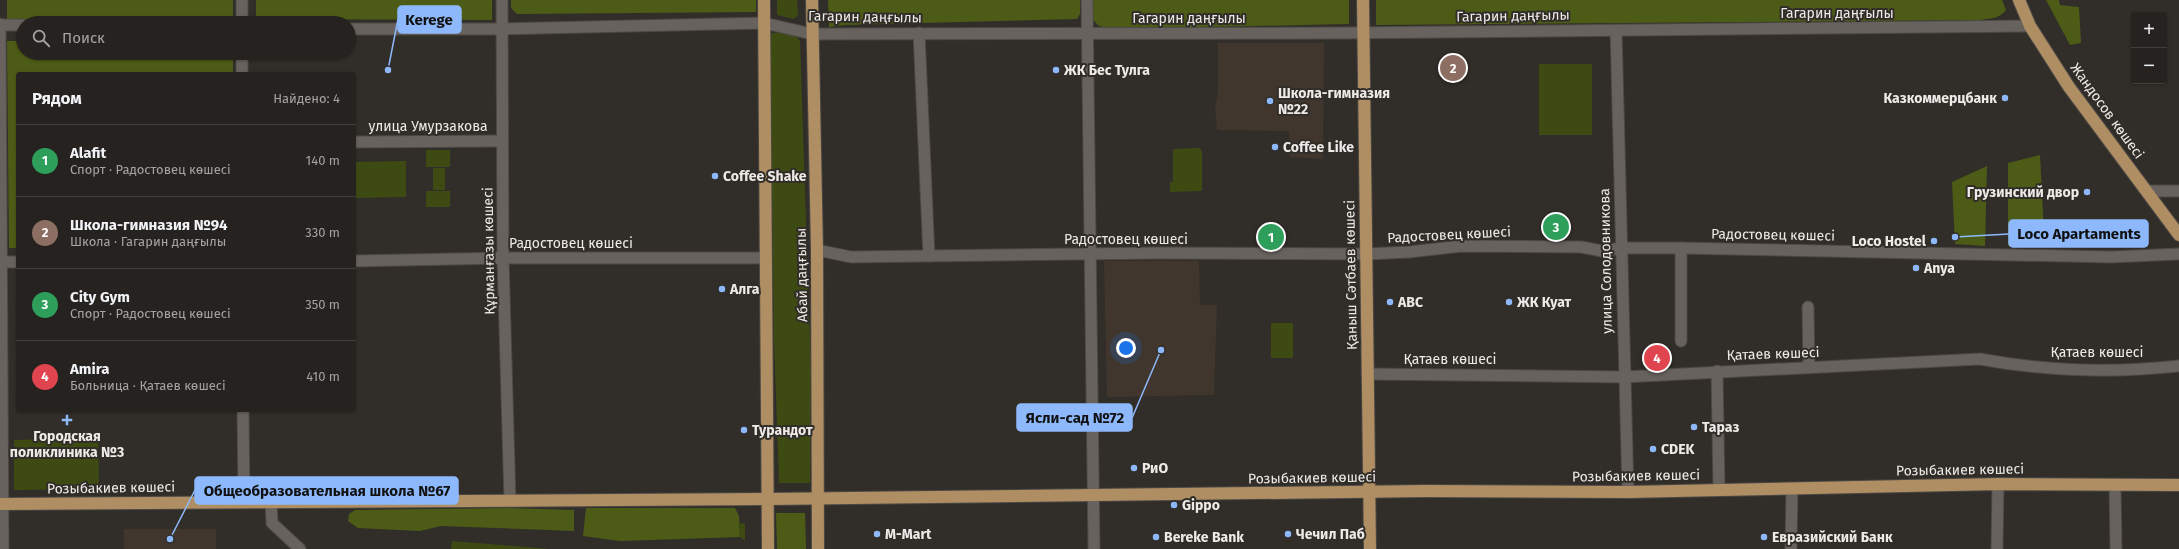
<!DOCTYPE html>
<html lang="ru">
<meta charset="utf-8">
<style>
body{margin:0;font-family:"Fira Sans",sans-serif;background:#312f2c;color:#f1f3f6}
.controls{position:absolute;right:12px;top:12px;display:grid;overflow:hidden;border-radius:4px;box-shadow:0 1px 3px #0004}
.controls button{width:36px;height:36px;display:grid;place-items:center;padding:0;border:0;border-bottom:1px solid #423f3d;background:#25221f;color:#f1f3f6;font:20px sans-serif}
.you{position:absolute;left:1126px;top:348px;width:14px;height:14px;margin:-10px;border:3px solid #fff;border-radius:50%;background:#1a73e8;box-shadow:0 0 0 6px #1a73e833}
.badge{display:grid;place-items:center;width:26px;height:26px;border-radius:50%;background:#8bbbb9;color:#fff;font-size:13px;font-weight:700}
.pin{position:absolute;translate:-50% -50%;border:2px solid #fff;box-shadow:0 1px 4px #0006}
.list{margin:0;padding:0;list-style:none}
h2{display:flex;justify-content:space-between;align-items:center;height:52px;margin:0;padding:0 16px;font-size:17px}
h2 small{font-size:13px;font-weight:400;color:#a3a4a4}
.list li{display:grid;grid-template-columns:26px 1fr auto;gap:12px;align-items:center;box-sizing:border-box;height:72px;padding:0 16px;border-top:1px solid #423f3d}
.list b{display:block;font-size:15px;white-space:nowrap}
.list p{margin:0;font-size:13px;white-space:nowrap;color:#a3a4a4}
.list em{font-size:13px;font-style:normal;color:#a3a4a4}
.icon{flex:none;width:22px;height:22px;fill:none;stroke:currentColor;stroke-width:2;stroke-linecap:round;stroke-linejoin:round}
.map{position:relative;flex:none;width:2179px;height:549px;overflow:hidden}
.search{position:absolute;background:#25221f;box-shadow:0 1px 3px #0004;left:16px;top:16px;width:340px;height:44px;display:flex;align-items:center;gap:10px;box-sizing:border-box;padding:0 14px;border-radius:22px;color:#a3a4a4;font-size:15px}
.panel{position:absolute;background:#25221f;box-shadow:0 1px 3px #0004;left:16px;top:72px;width:340px;height:340px;border-radius:4px}
.map>svg:first-child{display:block}
.built{fill:#40362e}
.green{fill:#3d4b12}
.forest{fill:#4c5c16}
.lines{fill:none;stroke-linecap:round;stroke-linejoin:round}
.minor-casing{stroke:#4c4845;stroke-width:13}
.major-casing{stroke:#4c4845;stroke-width:14}
.minor{stroke:#68625e;stroke-width:11}
.major{stroke:#ae8e62;stroke-width:12}
.poi-dot{fill:#8db9fc;stroke:#312d29;stroke-width:1.5}
.labels{text-anchor:middle;dominant-baseline:central;stroke-width:4;stroke-linejoin:round;paint-order:stroke}
.street-label{font-size:14px;fill:#eeeae8;stroke:#312d29}
.poi-label{font-size:14px;font-weight:bold;fill:#eeeae8;stroke:#312d29;text-anchor:start}
.leader{fill:none;stroke:#8db9fc;stroke-width:1.5}
.callout-dot{fill:#8db9fc;stroke:#312d29;stroke-width:1.5}
.callout{fill:#8db9fc;stroke:#8db9fc;stroke-width:1.5}
.callout-label{font-size:15px;text-anchor:middle;font-weight:bold;fill:#111}
</style>
<div class="map">
<svg width="2179" height="549" viewBox="0 0 2179 549">
<rect width="100%" height="100%" fill="#312d29"/>
<g class="built">
<polygon points="1218,43 1324,43 1323,159 1290,157 1289,131 1217,130 1215,109 1218,92"/>
<polygon points="1104,261 1199,261 1200,305 1217,305 1214,395 1107,397"/>
<rect x="124" y="529" width="92" height="20"/>
</g>
<g class="green">
<polygon points="777,0 797,0 798,15 794,19 777,15"/>
<polygon points="782,32 796,36 800,41 811,373 810,483 779,483 774,338 770,37 772,33"/>
<rect x="1539" y="64" width="53" height="71"/>
<polygon points="1200,148 1202,152 1202,191 1170,192 1170,182 1173,182 1173,149"/>
<rect x="426" y="150" width="24" height="17"/>
<polygon points="406,161 406,197 354,198 354,162"/>
<rect x="433" y="168" width="12" height="22"/>
<rect x="426" y="191" width="24" height="16"/>
<rect x="1271" y="323" width="22" height="35"/>
<polygon points="98,438 99,489 14,490 14,440"/>
<polygon points="740,523 745,524 745,541 740,537"/>
<polygon points="452,541 549,549 451,549"/>
</g>
<g class="forest">
<polygon points="7,0 233,0 233,19 7,20"/>
<polygon points="256,0 492,0 492,20 259,19 256,18"/>
<polygon points="511,0 756,0 756,12 517,14 511,8"/>
<polygon points="828,0 1080,0 1080,14 1077,19 845,25 829,27"/>
<polygon points="1093,0 1349,0 1349,24 1111,29 1099,26 1093,20"/>
<path d="M1376,0H2002L2006,10C1999,19 1992,18 1981,20L1376,25Z"/>
<polygon points="2046,0 2059,0 2060,5 2079,7 2081,43 2070,45"/>
<polygon points="7,41 23,41 23,53 233,53 233,74 18,74 18,248 9,248"/>
<polygon points="2040,155 2044,234 2008,246 2008,163"/>
<polygon points="1987,166 1985,246 1955,244 1952,182"/>
<polygon points="508,508 574,510 574,531 441,526 420,531 358,528 348,521 349,514 355,510"/>
<polygon points="586,508 735,508 739,516 740,537 620,541 583,536"/>
<polygon points="776,513 805,513 806,549 777,549"/>
</g>
<g class="lines">
<defs>
<g id="minor">
<polyline points="242,0 242,23"/>
<polyline points="502,0 503,258 510,501"/>
<polyline points="1087,0 1094,549"/>
<polyline points="0,24 3,549"/>
<polyline points="0,25 23,25"/>
<polyline points="349,29 502,29 764,23 812,34 1345,33 2030,26"/>
<polyline points="1616,30 1628,492"/>
<polyline points="919,33 929,256"/>
<polyline points="242,53 242,74"/>
<polyline points="354,142 502,141"/>
<polyline points="2147,191 2179,191"/>
<polyline points="817,250 851,257 1158,253 1366,254 1409,252 1462,246 1581,247 1602,251 1621,248 1681,248 2111,257 2179,254"/>
<polyline points="354,261 503,258 765,258"/>
<polyline points="0,262 18,262"/>
<polyline points="1808,307 1809,367"/>
<polyline points="1681,341 1681,248"/>
<polyline points="1717,371 1719,490"/>
<path d="M1367,374L1624,377L1980,359C2044,371 2114,373 2179,366"/>
<polyline points="243,410 244,502"/>
<polyline points="2115,485 2116,549"/>
<polyline points="271,502 272,523 300,549"/>
<polyline points="1791,549 1792,489"/>
<polyline points="1997,549 1998,484"/>
</g>
<g id="major">
<polyline points="764,0 768,549"/>
<polyline points="812,0 817,250 818,549"/>
<polyline points="1363,0 1370,549"/>
<polyline points="2019,0 2030,26 2069,87 2179,235"/>
<polyline points="0,504 768,499 1425,491 1628,492 1998,484 2179,485"/>
</g>
</defs>
<use href="#minor" class="minor-casing"/>
<use href="#major" class="major-casing"/>
<use href="#minor" class="minor"/>
<use href="#major" class="major"/>
</g>
<g class="poi-dot">
<circle cx="1056" cy="70" r="4"/>
<circle cx="2005" cy="98" r="4"/>
<circle cx="1270" cy="101" r="4"/>
<circle cx="1275" cy="147" r="4"/>
<circle cx="715" cy="176" r="4"/>
<circle cx="2087" cy="192" r="4"/>
<circle cx="1934" cy="241" r="4"/>
<circle cx="1916" cy="268" r="4"/>
<circle cx="722" cy="289" r="4"/>
<circle cx="1390" cy="302" r="4"/>
<circle cx="1509" cy="302" r="4"/>
<path d="M65 414h4v4h4v4h-4v4h-4v-4h-4v-4h4z"/>
<circle cx="1694" cy="427" r="4"/>
<circle cx="744" cy="430" r="4"/>
<circle cx="1653" cy="449" r="4"/>
<circle cx="1134" cy="468" r="4"/>
<circle cx="1174" cy="505" r="4"/>
<circle cx="877" cy="534" r="4"/>
<circle cx="1288" cy="534" r="4"/>
<circle cx="1156" cy="537" r="4"/>
<circle cx="1764" cy="537" r="4"/>
</g>
<g class="labels">
<g class="street-label">
<text x="1837" y="13">Гагарин даңғылы</text>
<text transform="translate(1513 16) rotate(-1)">Гагарин даңғылы</text>
<text transform="translate(865 17) rotate(1)">Гагарин даңғылы</text>
<text x="1189" y="18">Гагарин даңғылы</text>
<text transform="translate(2107 111) rotate(54)">Жандосов көшесі</text>
<text x="428" y="126">улица Умурзакова</text>
<text transform="translate(1449 235) rotate(-3)">Радостовец көшесі</text>
<text transform="translate(1773 235) rotate(1)">Радостовец көшесі</text>
<text x="1126" y="239">Радостовец көшесі</text>
<text x="571" y="243">Радостовец көшесі</text>
<text transform="translate(489 251) rotate(-91)">Құрманғазы көшесі</text>
<text transform="translate(1606 261) rotate(-91)">улица Солодовникова</text>
<text transform="translate(802 275) rotate(-91)">Абай даңғылы</text>
<text transform="translate(1351 275) rotate(-91)">Қаныш Сәтбаев көшесі</text>
<text x="2097" y="352">Қатаев көшесі</text>
<text transform="translate(1773 354) rotate(-2)">Қатаев көшесі</text>
<text x="1450" y="359">Қатаев көшесі</text>
<text transform="translate(1960 470) rotate(-1)">Розыбакиев көшесі</text>
<text transform="translate(1636 476) rotate(-1)">Розыбакиев көшесі</text>
<text transform="translate(1312 478) rotate(-1)">Розыбакиев көшесі</text>
<text transform="translate(111 488) rotate(-1)">Розыбакиев көшесі</text>
</g>
<g class="poi-label">
<text x="1064" y="70">ЖК Бес Тулга</text>
<text x="1278" y="93">Школа-гимназия<tspan x="1278" dy="16">№22</tspan></text>
<text x="1997" y="98" text-anchor="end">Казкоммерцбанк</text>
<text x="1283" y="147">Coffee Like</text>
<text x="723" y="176">Coffee Shake</text>
<text x="2079" y="192" text-anchor="end">Грузинский двор</text>
<text x="1926" y="241" text-anchor="end">Loco Hostel</text>
<text x="1924" y="268">Anya</text>
<text x="730" y="289">Алга</text>
<text x="1398" y="302">ABC</text>
<text x="1517" y="302">ЖК Куат</text>
<text x="1702" y="427">Тараз</text>
<text x="752" y="430">Турандот</text>
<text x="67" y="436" text-anchor="middle">Городская<tspan x="67" dy="16">поликлиника №3</tspan></text>
<text x="1661" y="449">CDEK</text>
<text x="1142" y="468">РиО</text>
<text x="1182" y="505">Gippo</text>
<text x="885" y="534">M-Mart</text>
<text x="1296" y="534">Чечил Паб</text>
<text x="1164" y="537">Bereke Bank</text>
<text x="1772" y="537">Евразийский Банк</text>
</g>
</g>
<path class="leader" d="M388 70L398 19M1955 237L2009 234M1161 350L1132 418M170 539L195 490"/>
<g class="callout-dot">
<circle cx="388" cy="70" r="4"/>
<circle cx="1955" cy="237" r="4"/>
<circle cx="1161" cy="350" r="4"/>
<circle cx="170" cy="539" r="4"/>
</g>
<g class="callout">
<rect x="398" y="6" width="63" height="27" rx="4"/>
<rect x="2009" y="220" width="139" height="27" rx="4"/>
<rect x="1017" y="404" width="115" height="27" rx="4"/>
<rect x="195" y="477" width="263" height="27" rx="4"/>
</g>
<g class="callout-label">
<text x="429" y="25">Kerege</text>
<text x="2079" y="239">Loco Apartaments</text>
<text x="1075" y="423">Ясли-сад №72</text>
<text x="327" y="496">Общеобразовательная школа №67</text>
</g>
</svg>
<div class="controls">
<button>+</button>
<button>−</button>
</div>
<div class="you"></div>
<div class="pin badge" style="left:1271px;top:237px;background:#2e9e5b">1</div>
<div class="pin badge" style="left:1453px;top:68px;background:#8d6e63">2</div>
<div class="pin badge" style="left:1556px;top:227px;background:#2e9e5b">3</div>
<div class="pin badge" style="left:1657px;top:358px;background:#e0444e">4</div>
<div class="search"><svg class="icon" aria-label="search" viewBox="0 0 24 24"><circle cx="10" cy="10" r="6"/><path d="M15 15l6 6"/></svg>Поиск</div>
<section class="panel">
<h2>Рядом<small>Найдено: 4</small></h2>
<ul class="list">
<li><span class="badge" style="background:#2e9e5b">1</span><div><b>Alafit</b><p>Спорт · Радостовец көшесі</p></div><em>140 m</em></li>
<li><span class="badge" style="background:#8d6e63">2</span><div><b>Школа-гимназия №94</b><p>Школа · Гагарин даңғылы</p></div><em>330 m</em></li>
<li><span class="badge" style="background:#2e9e5b">3</span><div><b>City Gym</b><p>Спорт · Радостовец көшесі</p></div><em>350 m</em></li>
<li><span class="badge" style="background:#e0444e">4</span><div><b>Amira</b><p>Больница · Қатаев көшесі</p></div><em>410 m</em></li>
</ul>
</section>
</div>
